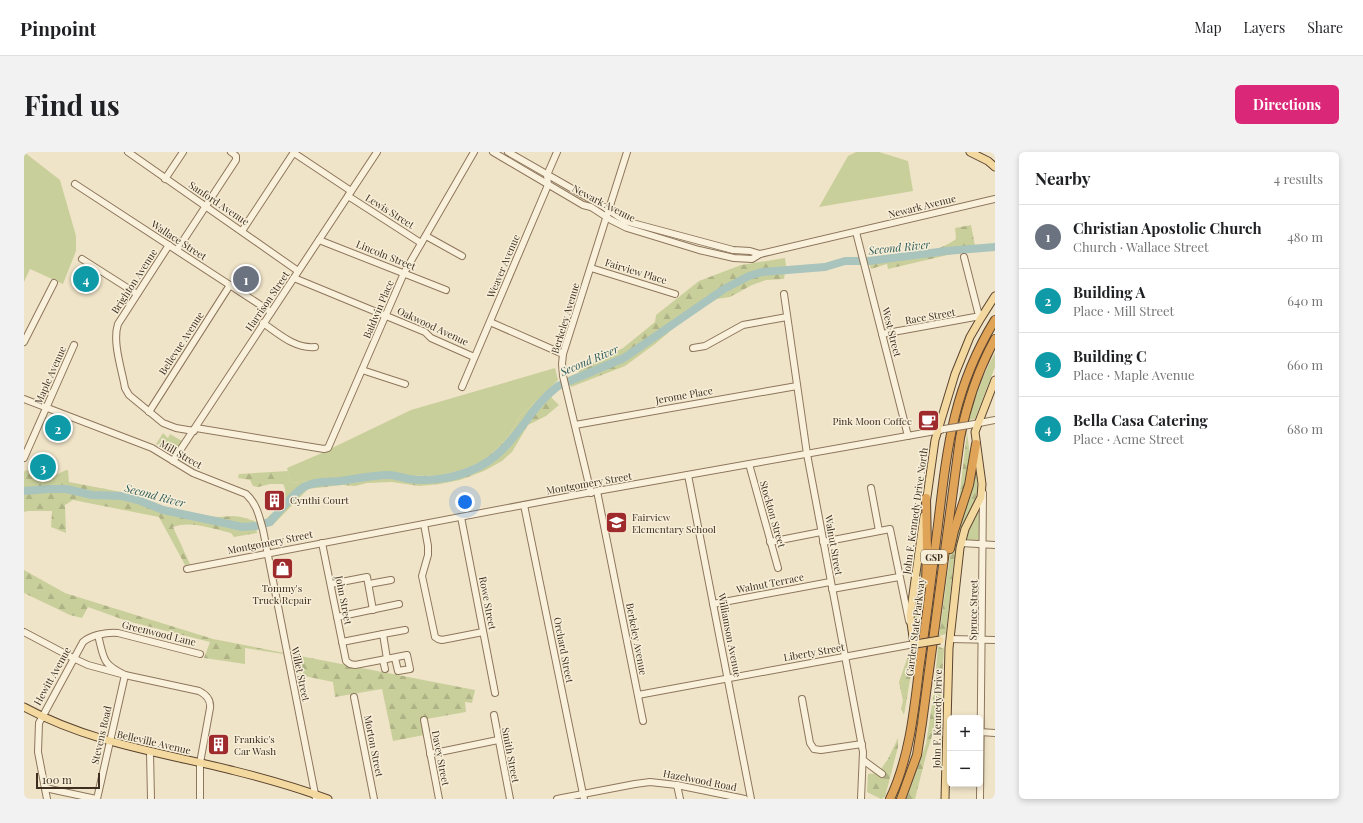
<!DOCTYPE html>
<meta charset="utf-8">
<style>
body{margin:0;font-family:"Playfair Display",serif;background:#f2f2f2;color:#202124}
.controls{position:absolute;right:12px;bottom:12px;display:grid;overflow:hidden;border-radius:6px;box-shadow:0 2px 6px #0003}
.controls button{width:36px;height:36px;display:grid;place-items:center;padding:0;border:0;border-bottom:1px solid #e0e0e0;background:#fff;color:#202124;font:20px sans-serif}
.scale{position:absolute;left:12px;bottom:10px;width:64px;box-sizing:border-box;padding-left:4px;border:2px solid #3d2e20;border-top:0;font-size:11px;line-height:14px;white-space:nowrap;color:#3d2e20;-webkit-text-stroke:3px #f7eed8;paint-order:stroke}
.you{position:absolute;left:441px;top:350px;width:14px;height:14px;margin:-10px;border:3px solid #fff;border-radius:50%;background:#1a73e8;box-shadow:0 0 0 6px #1a73e833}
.badge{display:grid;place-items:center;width:26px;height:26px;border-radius:50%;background:#db2777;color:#fff;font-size:13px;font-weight:700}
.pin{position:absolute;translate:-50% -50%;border:2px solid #fff;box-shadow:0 1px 4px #0006}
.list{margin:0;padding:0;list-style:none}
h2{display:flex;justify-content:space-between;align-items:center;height:52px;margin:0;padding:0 16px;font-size:17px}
h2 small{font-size:13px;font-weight:400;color:#757577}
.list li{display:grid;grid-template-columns:26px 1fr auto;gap:12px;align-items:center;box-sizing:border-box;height:64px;padding:0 16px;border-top:1px solid #e0e0e0}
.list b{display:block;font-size:15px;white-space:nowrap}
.list p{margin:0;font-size:13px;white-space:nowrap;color:#757577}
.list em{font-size:13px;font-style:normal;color:#757577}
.map{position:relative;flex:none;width:971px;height:647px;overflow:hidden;border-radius:6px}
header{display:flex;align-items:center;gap:24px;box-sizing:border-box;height:56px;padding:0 20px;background:#fff;border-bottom:1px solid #e0e0e0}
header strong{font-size:19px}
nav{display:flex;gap:22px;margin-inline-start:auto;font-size:14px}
.intro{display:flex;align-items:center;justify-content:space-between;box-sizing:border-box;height:96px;padding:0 24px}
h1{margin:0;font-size:28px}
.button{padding:10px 18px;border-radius:6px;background:#db2777;color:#fff;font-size:14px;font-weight:700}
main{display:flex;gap:24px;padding:0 24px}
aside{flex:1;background:#fff;border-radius:6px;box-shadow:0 2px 6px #0003}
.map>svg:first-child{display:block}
.green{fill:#c9cf9b}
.forest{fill:url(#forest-firs)}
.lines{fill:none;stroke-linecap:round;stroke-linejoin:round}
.river{stroke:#a9c4bc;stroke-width:8}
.minor-casing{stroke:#8d765c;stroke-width:8}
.major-casing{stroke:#5b4430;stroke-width:9}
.highway-casing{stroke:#5b4430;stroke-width:10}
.minor{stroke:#faf1dc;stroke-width:6}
.major{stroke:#f3d9a0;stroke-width:7}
.highway{stroke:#e0a458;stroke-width:8}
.minor-bridge-casing{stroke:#8d765c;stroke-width:8;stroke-linecap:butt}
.major-bridge-casing{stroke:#5b4430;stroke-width:9;stroke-linecap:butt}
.minor-bridge{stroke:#faf1dc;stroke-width:6}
.major-bridge{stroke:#f3d9a0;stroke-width:7}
.labels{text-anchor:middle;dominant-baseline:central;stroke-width:3;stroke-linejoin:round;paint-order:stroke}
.shield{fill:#f7eed8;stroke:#756857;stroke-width:1}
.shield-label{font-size:9px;font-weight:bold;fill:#3d2e20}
.street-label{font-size:10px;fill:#3d2e20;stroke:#f7eed8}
.poi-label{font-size:10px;fill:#3d2e20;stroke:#f7eed8;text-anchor:start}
.water-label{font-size:11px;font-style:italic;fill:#2f5d5a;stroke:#f7eed8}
</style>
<header>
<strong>Pinpoint</strong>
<nav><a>Map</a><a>Layers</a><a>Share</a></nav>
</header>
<div class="intro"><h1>Find us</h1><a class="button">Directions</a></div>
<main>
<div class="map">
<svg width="971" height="647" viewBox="0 0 971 647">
<defs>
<pattern id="forest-firs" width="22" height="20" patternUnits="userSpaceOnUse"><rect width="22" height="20" fill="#c9cf9b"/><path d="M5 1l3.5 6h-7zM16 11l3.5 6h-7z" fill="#aeb285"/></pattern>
</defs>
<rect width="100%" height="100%" fill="#f0e4c8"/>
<g class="green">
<polygon points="0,0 36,28 52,84 52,99 39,132 6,117 0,130"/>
<polygon points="832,0 855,0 884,9 889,39 795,55 824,4"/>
<polygon points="971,201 971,215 951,267 943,268 962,218"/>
<polygon points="531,216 534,228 504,257 496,264 485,284 471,298 454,311 437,318 417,323 384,324 368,320 267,331 263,316 298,301 301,301 308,296 387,258"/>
<polygon points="139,281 144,286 146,282 158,289 149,302 132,292"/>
<polygon points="956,357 956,388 941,388 941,386"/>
<polygon points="899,392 894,485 889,468"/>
</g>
<g class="forest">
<path d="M947,73L951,94L928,102L864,117L863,112L847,117L845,109C873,105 909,104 932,87L931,76Z"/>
<polygon points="761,106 762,114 760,127 742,128 728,133 706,145 693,147 658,169 631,192 601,214 547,235 544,225 554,221 556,216 599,196 631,170 632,163 675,129 717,113"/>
<path d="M525,236L528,246L535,253L522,264L504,273L488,300L478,309L460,319L436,328L416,332L395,334L368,330L343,331L331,334L318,333L284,337L248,374H243L241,368C249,360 268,346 259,332H246L234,335L229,334L226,328L214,326L215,322L264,319L267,331L368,320L384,324L417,323L437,318L453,311L471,298L485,284L496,264L504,257Z"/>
<polygon points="943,280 946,303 944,326 934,356"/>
<polygon points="951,311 954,339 947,359 935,382 929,417 922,482 915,484 926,403 932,379"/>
<path d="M2,318L28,325L42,318H44L45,330L113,343C135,357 168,363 194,365C199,365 204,364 209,364C216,364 224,367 231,369L233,381L210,385L207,381C189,377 167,368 149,375L166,412L161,413L135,365L49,348L41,353L42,381L27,375L28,359H4L0,360V320Z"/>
<polygon points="0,418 41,441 189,487 451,538 448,551 441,550 442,560 397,568 400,583 369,589 358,537 311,545 309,530 266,521 259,502 221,496 221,512 180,506 186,490 103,469 64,455 58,466 46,463 0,441"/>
<polygon points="914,494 920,497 916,558 903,600 891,647 882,647 902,592 910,539"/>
<polygon points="890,497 888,516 880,563 877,557 879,549 875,530 886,498"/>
<polygon points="874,586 874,595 861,645 857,647 843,640 844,622 854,621 864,607"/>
</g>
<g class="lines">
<g class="river">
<polyline points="0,339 25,337 42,337 68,343 98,344 114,348 139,358 153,361 196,370 218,375 232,374"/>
<path d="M242,371L246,370C256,359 268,342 280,335C290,329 305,330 316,329C332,327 348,323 364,323C372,323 378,326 385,327C405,330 430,326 448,318C490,301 501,259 534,234L600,206L700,137L725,124L738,120L801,115L821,109H845L922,99L971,95"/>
</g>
<defs>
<g id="minor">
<polyline points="104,0 274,119"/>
<polyline points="469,0 559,53 567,55 587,68 603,76 675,98 710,106 728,107 736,102 971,47"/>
<polyline points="484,0 580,55 601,69 709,98 726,99 736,102"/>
<polyline points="270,1 327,39"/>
<polyline points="141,27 159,0"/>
<polyline points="51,32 247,160"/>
<polyline points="324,44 397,91"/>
<polyline points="218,79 270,0"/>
<polyline points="832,80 884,284"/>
<polyline points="402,84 438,104"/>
<polyline points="295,88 422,138"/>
<path d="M145,93L94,172C88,190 98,218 101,236L105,243L139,271L152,276L170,279"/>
<polyline points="153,98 212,8 212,4 207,0"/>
<polyline points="940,105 954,160 957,166"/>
<polyline points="58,107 113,142"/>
<polyline points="567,116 651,142"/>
<polyline points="270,126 401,180 407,186 450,205"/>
<polyline points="760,142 783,302 839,600 837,647"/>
<polyline points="466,170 539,202"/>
<path d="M239,171C255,182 271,197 291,195"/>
<polyline points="858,182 951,165 957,166"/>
<polyline points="0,190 30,131"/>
<polyline points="669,196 681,194 719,173 763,165"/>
<polyline points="338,218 381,232"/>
<polyline points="438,235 524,33 523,23 533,0"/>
<path d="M0,247L128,296L169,321L222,342C233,352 235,364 239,378L292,647"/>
<polyline points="125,260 206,133"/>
<polyline points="551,273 773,234"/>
<polyline points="945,273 971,268"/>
<polyline points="172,276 300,297 304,296 380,121 450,0"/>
<polyline points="0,306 50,193"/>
<polyline points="149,309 353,0"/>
<polyline points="725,312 754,416"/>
<polyline points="664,323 727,647"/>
<polyline points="847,336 855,379"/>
<polyline points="573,339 619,569"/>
<polyline points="567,341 539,224 538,212 539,202 603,0"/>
<polyline points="500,353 560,647"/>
<polyline points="437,365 471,541"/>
<polyline points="400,372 404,394 404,403 398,424 411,485 414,487 418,488 459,480"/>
<polyline points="746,390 797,380"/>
<polyline points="799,390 866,377 885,469"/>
<polyline points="298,391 322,509 326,512 331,513 383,503 386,517 374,519 371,506"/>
<polyline points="937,391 971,393"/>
<polyline points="163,417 573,339 917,278"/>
<polyline points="307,432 343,425 349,458"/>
<polyline points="345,432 367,428"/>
<polyline points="808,437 875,425"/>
<polyline points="689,452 806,430"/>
<polyline points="313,465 375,452"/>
<polyline points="0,480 49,506 64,513 101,523 73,647"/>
<polyline points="359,482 381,478"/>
<path d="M74,483C80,507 78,512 101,523L175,539C183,543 187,548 186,556L176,611V647"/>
<polyline points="926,487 971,488"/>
<polyline points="318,490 359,482 363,507"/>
<polyline points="359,508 361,517"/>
<polyline points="614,543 890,492"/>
<polyline points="330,545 350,647"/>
<polyline points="778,547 786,591 790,597 797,598 838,592"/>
<polyline points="470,563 486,647"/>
<polyline points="400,568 415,647"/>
<polyline points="956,580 971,581"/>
<polyline points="126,600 127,647"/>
<polyline points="406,602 474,588"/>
<polyline points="839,608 858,622"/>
<polyline points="653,633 656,647"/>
<polyline points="21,636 72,647"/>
<path d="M23,647L14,600L15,571L59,490C67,483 83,480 94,481L176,502"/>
<polyline points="533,647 611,632 626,630 653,633 721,647"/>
<polyline points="956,647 959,341"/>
</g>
<g id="major">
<polyline points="946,0 964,9 971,15"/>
<polyline points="902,352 911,288 931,222 946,185 957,166 971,144"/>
<polyline points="892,492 890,492 886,464 900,364"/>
<path d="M0,555C66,591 139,601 211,619C243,627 274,636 304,647"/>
<polyline points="921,647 925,496 936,396 941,377 957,345 958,332 951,280 971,228"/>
</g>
<g id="highway">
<polyline points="926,397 930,379 945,333 952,292"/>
<polyline points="902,431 903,398 902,346"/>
<path d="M866,647C885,607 890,561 895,518C902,470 908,421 914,373C923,297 929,236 971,168"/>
<path d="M877,647L893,603L898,571L936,286C943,251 954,218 971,187"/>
</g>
</defs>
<use href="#minor" class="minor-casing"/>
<use href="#major" class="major-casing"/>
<use href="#highway" class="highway-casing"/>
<use href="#minor" class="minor"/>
<use href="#major" class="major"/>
<use href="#highway" class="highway"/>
<defs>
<polyline id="minor-bridge" points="920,277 945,273"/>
<polyline id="major-bridge" points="892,492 916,488"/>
</defs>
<use href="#minor-bridge" class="minor-bridge-casing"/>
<use href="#major-bridge" class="major-bridge-casing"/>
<use href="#minor-bridge" class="minor-bridge"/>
<use href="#major-bridge" class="major-bridge"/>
</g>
<defs>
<symbol id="cafe-square" viewBox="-11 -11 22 22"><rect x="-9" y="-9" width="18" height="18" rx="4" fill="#9e2a2b" stroke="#f7eed8"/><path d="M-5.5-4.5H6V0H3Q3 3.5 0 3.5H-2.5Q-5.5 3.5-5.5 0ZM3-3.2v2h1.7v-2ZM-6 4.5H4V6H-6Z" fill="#fff"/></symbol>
<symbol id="building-square" viewBox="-11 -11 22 22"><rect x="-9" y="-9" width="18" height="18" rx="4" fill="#9e2a2b" stroke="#f7eed8"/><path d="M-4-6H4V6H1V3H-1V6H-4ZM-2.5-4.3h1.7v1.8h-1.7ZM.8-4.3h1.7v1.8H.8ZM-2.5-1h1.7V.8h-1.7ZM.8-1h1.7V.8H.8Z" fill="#fff"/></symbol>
<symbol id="school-square" viewBox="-11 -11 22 22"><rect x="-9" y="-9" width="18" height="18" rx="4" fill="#9e2a2b" stroke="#f7eed8"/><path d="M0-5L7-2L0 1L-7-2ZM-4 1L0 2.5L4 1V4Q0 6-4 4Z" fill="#fff"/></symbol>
<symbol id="shop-square" viewBox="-11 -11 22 22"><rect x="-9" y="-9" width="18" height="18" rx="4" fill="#9e2a2b" stroke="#f7eed8"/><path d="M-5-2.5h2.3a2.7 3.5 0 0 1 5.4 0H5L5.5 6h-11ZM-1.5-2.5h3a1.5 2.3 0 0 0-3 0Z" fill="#fff"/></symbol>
</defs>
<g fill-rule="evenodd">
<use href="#cafe-square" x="892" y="256" width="25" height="25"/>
<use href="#building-square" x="238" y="336" width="25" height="25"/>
<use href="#school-square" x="580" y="358" width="25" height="25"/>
<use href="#shop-square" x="246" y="404" width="25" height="25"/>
<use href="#building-square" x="182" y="580" width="25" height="25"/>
</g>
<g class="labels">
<rect class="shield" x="897" y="398" width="26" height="14" rx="3"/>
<g class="shield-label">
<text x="910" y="405">GSP</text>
</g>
<g class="street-label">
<text transform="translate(195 51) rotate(34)">Sanford Avenue</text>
<text transform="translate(580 51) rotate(27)">Newark Avenue</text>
<text transform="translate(898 54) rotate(-14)">Newark Avenue</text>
<text transform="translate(366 59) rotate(32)">Lewis Street</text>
<text transform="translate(155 88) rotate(33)">Wallace Street</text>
<text transform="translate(362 103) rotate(22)">Lincoln Street</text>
<text transform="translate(479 114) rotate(-67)">Weaver Avenue</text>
<text transform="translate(612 119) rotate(17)">Fairview Place</text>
<text transform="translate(110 129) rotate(-57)">Brighton Avenue</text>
<text transform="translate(243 149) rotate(-56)">Harrison Street</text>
<text transform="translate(354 157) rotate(-67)">Baldwin Place</text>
<text transform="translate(906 164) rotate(-10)">Race Street</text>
<text transform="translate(541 166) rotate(-73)">Berkeley Avenue</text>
<text transform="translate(409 174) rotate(25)">Oakwood Avenue</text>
<text transform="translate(868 180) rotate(76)">West Street</text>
<text transform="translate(157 191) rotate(-57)">Bellevue Avenue</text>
<text transform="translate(26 223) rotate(-66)">Maple Avenue</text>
<text transform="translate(660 243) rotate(-10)">Jerome Place</text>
<text transform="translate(157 302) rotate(30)">Mill Street</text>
<text transform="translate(565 331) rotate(-10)">Montgomery Street</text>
<text transform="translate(891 359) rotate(-82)">John F. Kennedy Drive North</text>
<text transform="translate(749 362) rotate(74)">Stockton Street</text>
<text transform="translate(246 390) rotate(-11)">Montgomery Street</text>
<text transform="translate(810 393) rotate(80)">Walnut Street</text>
<text transform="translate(746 431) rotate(-11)">Walnut Terrace</text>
<text transform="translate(320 448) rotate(79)">John Street</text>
<text transform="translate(464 451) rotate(79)">Rowe Street</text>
<text transform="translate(949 458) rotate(-89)">Spruce Street</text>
<text transform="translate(891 475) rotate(-83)">Garden State Parkway</text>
<text transform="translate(135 481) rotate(14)">Greenwood Lane</text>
<text transform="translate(706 483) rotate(79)">Williamson Avenue</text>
<text transform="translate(613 487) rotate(79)">Berkeley Avenue</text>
<text transform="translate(540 498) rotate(79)">Orchard Street</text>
<text transform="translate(790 500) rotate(-10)">Liberty Street</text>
<text transform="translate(277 522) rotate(78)">Willet Street</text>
<text transform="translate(28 524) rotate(-61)">Hewitt Avenue</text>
<text transform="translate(913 567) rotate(-89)">John F. Kennedy Drive</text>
<text transform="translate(77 583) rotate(-77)">Stevens Road</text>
<text transform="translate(130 590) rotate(13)">Belleville Avenue</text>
<text transform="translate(350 594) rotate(79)">Morton Street</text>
<text transform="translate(487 603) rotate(79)">Smith Street</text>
<text transform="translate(417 606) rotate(79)">Davey Street</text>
<text transform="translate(676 628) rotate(11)">Hazelwood Road</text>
</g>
<g class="poi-label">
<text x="888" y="269" text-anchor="end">Pink Moon Coffee</text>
<text x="266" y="348">Cynthi Court</text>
<text x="608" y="365">Fairview<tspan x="608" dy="12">Elementary School</tspan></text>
<text x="258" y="436" text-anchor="middle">Tommy's<tspan x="258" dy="12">Truck Repair</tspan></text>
<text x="210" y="587">Frankie's<tspan x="210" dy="12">Car Wash</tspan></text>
</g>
<g class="water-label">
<text transform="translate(875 95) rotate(-6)">Second River</text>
<text transform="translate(565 208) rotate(-23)">Second River</text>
<text transform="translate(131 343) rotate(15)">Second River</text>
</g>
</g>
</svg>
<div class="controls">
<button>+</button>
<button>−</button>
</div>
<div class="scale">100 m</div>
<div class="you"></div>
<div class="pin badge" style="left:222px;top:127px;background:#6b7280">1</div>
<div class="pin badge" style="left:34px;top:276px;background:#0f9aa8">2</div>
<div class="pin badge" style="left:19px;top:315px;background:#0f9aa8">3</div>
<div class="pin badge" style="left:62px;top:127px;background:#0f9aa8">4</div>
</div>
<aside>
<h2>Nearby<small>4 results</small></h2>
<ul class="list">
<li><span class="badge" style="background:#6b7280">1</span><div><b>Christian Apostolic Church</b><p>Church · Wallace Street</p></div><em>480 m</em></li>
<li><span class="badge" style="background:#0f9aa8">2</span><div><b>Building A</b><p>Place · Mill Street</p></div><em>640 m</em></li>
<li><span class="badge" style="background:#0f9aa8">3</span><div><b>Building C</b><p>Place · Maple Avenue</p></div><em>660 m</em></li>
<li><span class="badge" style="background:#0f9aa8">4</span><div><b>Bella Casa Catering</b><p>Place · Acme Street</p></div><em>680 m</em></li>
</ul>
</aside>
</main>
